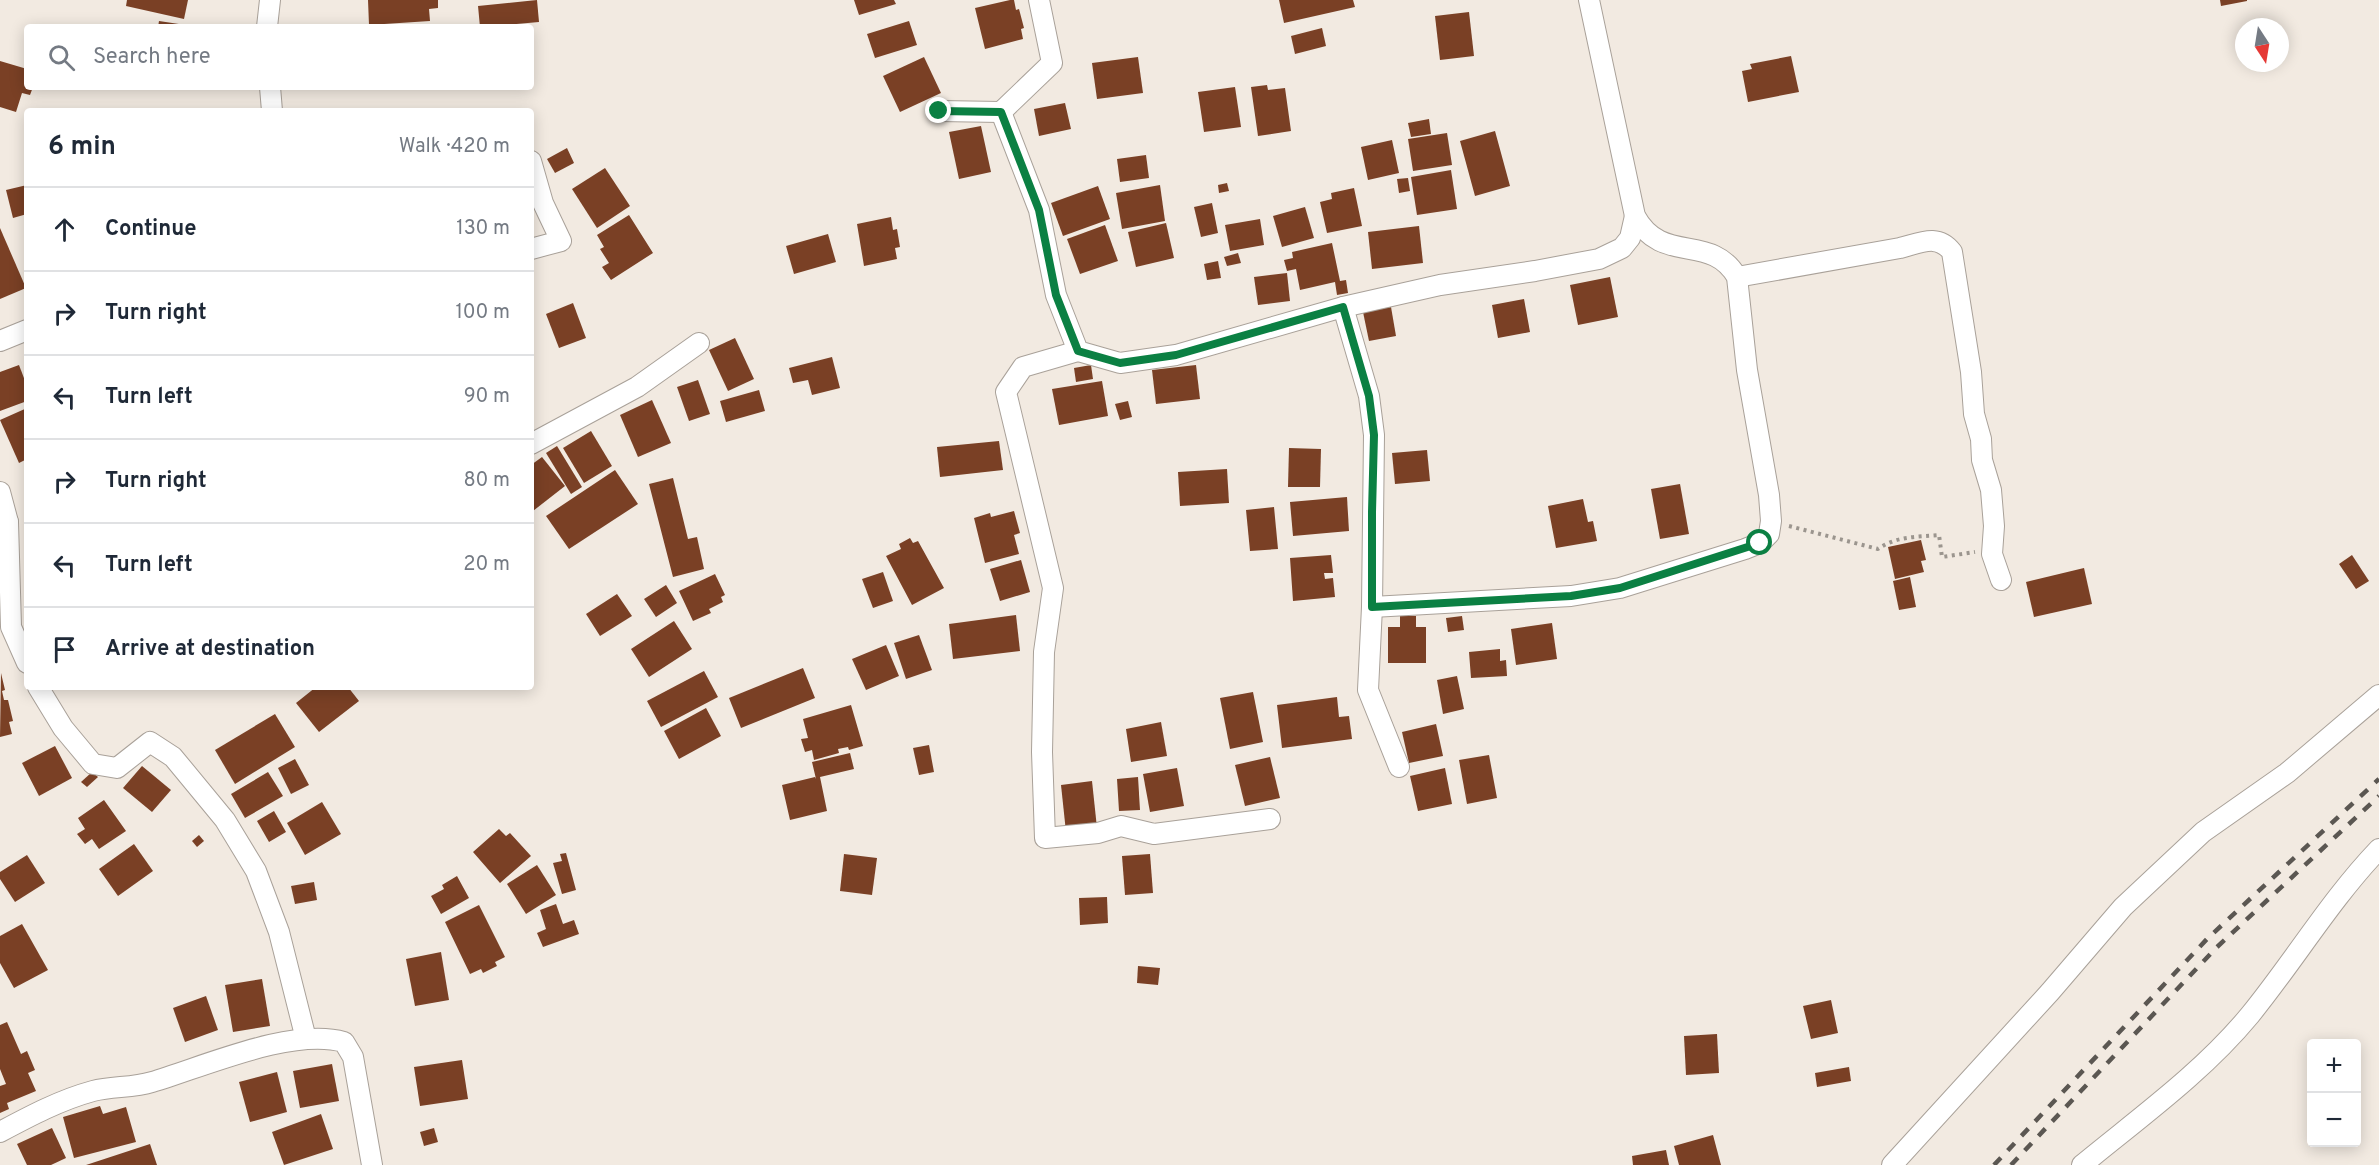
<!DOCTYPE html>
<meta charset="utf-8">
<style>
body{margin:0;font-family:Overpass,sans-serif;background:#f6f6f7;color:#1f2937}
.controls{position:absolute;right:18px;bottom:18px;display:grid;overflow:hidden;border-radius:6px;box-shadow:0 3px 15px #0003}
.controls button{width:54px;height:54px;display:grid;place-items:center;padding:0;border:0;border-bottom:2px solid #e0e1e3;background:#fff;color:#1f2937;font:30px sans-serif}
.compass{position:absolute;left:2235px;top:18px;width:54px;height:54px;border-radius:50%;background:#fff;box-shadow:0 3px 15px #0003;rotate:168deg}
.stop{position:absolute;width:18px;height:18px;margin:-14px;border:4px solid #0b8043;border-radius:50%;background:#fff}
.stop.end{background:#0b8043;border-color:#fff;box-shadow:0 2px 6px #0008}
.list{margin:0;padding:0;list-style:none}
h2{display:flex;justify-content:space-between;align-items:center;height:78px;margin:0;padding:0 24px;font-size:26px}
h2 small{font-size:20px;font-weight:400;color:#747a83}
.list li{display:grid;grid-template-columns:39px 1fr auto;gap:18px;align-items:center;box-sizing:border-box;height:84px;padding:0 24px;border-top:2px solid #e0e1e3}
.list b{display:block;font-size:22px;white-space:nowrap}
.list em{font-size:20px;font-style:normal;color:#747a83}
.icon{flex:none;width:33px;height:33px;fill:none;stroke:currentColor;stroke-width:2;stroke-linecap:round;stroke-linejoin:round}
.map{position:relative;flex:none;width:2379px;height:1165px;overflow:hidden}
.search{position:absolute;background:#fff;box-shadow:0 3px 15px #0003;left:24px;top:24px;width:510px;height:66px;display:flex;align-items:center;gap:15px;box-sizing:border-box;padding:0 21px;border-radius:6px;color:#747a83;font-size:22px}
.panel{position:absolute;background:#fff;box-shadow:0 3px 15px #0003;left:24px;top:108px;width:510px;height:582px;border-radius:6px}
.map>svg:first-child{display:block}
.building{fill:#7a4025}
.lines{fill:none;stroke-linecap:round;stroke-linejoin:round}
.street-casing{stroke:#a9a199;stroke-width:22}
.path{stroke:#9b958e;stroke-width:4;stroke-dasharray:3 4.5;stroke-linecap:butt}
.street{stroke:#fff;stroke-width:20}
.rail{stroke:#5b5752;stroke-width:4.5;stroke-dasharray:10 10;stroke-linecap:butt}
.route{stroke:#0b8043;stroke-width:8}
</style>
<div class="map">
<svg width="2379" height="1165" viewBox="0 0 2379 1165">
<rect width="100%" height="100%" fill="#f2eae1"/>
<g class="building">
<polygon points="127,0 188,0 184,19 126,6"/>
<polygon points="368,0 438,0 438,8 429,9 430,21 369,25"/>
<polygon points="537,0 539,22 480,27 478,6"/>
<polygon points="854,0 894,0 896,4 859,15"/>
<polygon points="1010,0 1014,0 1016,10 1019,9 1024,28 1021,29 1023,39 985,49 975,8"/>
<polygon points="1279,0 1353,0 1355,7 1284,23"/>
<polygon points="2220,0 2247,0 2247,1 2221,6"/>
<polygon points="1469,12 1474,56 1440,60 1435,16"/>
<polygon points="159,21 192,26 192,27 158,27"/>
<polygon points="909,21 917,45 875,58 867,34"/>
<polygon points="1322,28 1326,46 1295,54 1291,36"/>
<polygon points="1791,56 1799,92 1748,102 1742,71 1752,69 1750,64"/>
<polygon points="924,57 941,93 900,112 883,76"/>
<polygon points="1138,57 1143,93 1097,99 1092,63"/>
<polygon points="0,61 27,69 27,87 33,87 30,95 22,93 16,112 0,107"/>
<polygon points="1267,85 1268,90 1285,88 1291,131 1258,136 1251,87"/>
<polygon points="1235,87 1241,127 1204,132 1198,92"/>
<polygon points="1065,103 1071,129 1039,136 1034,109"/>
<polygon points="1429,119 1431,134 1411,137 1408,123"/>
<polygon points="981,126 991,172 959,179 949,132"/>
<polygon points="1495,131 1510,186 1475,196 1460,141"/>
<polygon points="1447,133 1452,165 1413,171 1408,139"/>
<polygon points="1392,140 1399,173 1368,180 1361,147"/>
<polygon points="567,148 574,163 555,173 547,159"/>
<polygon points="1146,155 1149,178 1120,182 1117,159"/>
<polygon points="605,168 630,206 597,228 572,189"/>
<polygon points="1451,170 1457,209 1417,215 1411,177"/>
<polygon points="1408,178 1410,191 1399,193 1397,179"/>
<polygon points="1227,183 1229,191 1219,193 1218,185"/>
<polygon points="27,185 27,214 13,218 6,190"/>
<polygon points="1160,185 1165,221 1122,229 1116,193"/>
<polygon points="1098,186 1110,219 1063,236 1051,203"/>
<polygon points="1354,188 1362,226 1327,233 1320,202 1332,199 1331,193"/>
<polygon points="1212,203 1218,233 1201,237 1194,207"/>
<polygon points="1305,207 1314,238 1282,247 1273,216"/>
<polygon points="629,215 653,253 611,280 602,267 609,263 600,249 604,247 597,235"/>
<polygon points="891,217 893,230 897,229 900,247 895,248 897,259 864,266 857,224"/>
<polygon points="1260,219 1264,245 1230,251 1225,225"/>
<polygon points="1166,223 1174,258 1136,267 1128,232"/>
<polygon points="1105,225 1118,261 1080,274 1067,239"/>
<polygon points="1419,226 1423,263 1372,269 1368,232"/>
<polygon points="0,228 26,288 0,299"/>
<polygon points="828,234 836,262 794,274 786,246"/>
<polygon points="1332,243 1340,281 1346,280 1348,293 1337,295 1335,282 1300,290 1296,269 1287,271 1284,260 1293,258 1292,252"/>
<polygon points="1238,253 1241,263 1227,266 1224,257"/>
<polygon points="1218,261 1221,278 1207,280 1204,264"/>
<polygon points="1287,273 1290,301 1258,305 1254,277"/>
<polygon points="1610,277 1618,317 1578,325 1570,285"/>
<polygon points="1524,299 1530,332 1498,338 1492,305"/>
<polygon points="573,303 586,338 559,348 546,314"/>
<polygon points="1391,307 1396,336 1369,341 1363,312"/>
<polygon points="735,338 754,379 728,391 709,350"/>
<polygon points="832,357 840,388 812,395 808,380 793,383 789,368"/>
<polygon points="19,365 27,386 27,401 0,411 0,372"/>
<polygon points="1091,365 1093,379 1076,382 1074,368"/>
<polygon points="1196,365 1200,399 1156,404 1152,370"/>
<polygon points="698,380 710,414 689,421 677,387"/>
<polygon points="1102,381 1108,416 1059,425 1052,389"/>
<polygon points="759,390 765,411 726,422 720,401"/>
<polygon points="652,400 671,443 638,457 620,415"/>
<polygon points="1128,401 1132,417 1120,420 1115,404"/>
<polygon points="27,408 27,459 19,463 0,420"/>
<polygon points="591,431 612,466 584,483 563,448"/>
<polygon points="999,441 1003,470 940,477 937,447"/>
<polygon points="557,446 582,487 571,494 546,453"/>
<polygon points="1289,448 1321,449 1320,487 1288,487"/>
<polygon points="1427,450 1430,481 1395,484 1392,453"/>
<polygon points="542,457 565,486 533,511 531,465"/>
<polygon points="1227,469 1229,503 1180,506 1178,472"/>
<polygon points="615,470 638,504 569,549 546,516"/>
<polygon points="673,478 688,539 697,537 704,569 673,577 649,484"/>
<polygon points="1680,484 1689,534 1660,539 1651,489"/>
<polygon points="1347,497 1349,531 1293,536 1290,502"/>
<polygon points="1583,499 1588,522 1593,521 1597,541 1556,548 1548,506"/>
<polygon points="1274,507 1278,549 1250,551 1246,510"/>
<polygon points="1014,511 1020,533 1014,535 1019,554 985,563 974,518 990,513 991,517"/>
<polygon points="910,538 913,543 918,541 944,588 912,605 886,556 901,549 899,544"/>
<polygon points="1921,540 1926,560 1921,561 1924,572 1895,579 1888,547"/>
<polygon points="1331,555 1333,573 1324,573 1325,579 1333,578 1335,597 1293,601 1290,558"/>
<polygon points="2352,555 2369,581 2356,589 2339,564"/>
<polygon points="1021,560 1030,592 1000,601 990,569"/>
<polygon points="2084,568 2092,604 2034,617 2026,582"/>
<polygon points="883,572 893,601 873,608 862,579"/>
<polygon points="715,574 725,595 721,597 723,602 709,609 711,613 693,621 679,591"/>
<polygon points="1910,577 1916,607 1899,610 1893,581"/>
<polygon points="666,585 677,603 656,617 644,599"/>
<polygon points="617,594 632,616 600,636 586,614"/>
<polygon points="1016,615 1020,651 953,659 949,624"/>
<polygon points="1400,616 1416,616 1416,627 1426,627 1426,663 1388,663 1388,627 1400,627"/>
<polygon points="1462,616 1464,630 1448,632 1446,618"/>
<polygon points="674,621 692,649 649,677 631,649"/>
<polygon points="1552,623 1557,659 1516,665 1511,629"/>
<polygon points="919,635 932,670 906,679 894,643"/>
<polygon points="886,645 899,676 866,690 852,659"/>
<polygon points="1500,649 1500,661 1506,660 1507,676 1471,678 1469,652"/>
<polygon points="803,668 815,698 741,728 729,698"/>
<polygon points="704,671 718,697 661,727 647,701"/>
<polygon points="1,673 5,690 2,691 4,700 8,700 13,721 9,722 12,734 0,737"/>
<polygon points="1457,676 1464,709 1443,714 1437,680"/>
<polygon points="316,687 348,687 359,701 319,732 296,703"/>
<polygon points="1253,692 1263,742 1230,749 1220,698"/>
<polygon points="1337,697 1339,717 1349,716 1352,739 1282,748 1277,705"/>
<polygon points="851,705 863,746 849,750 848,747 838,749 839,753 814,760 812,750 805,752 801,739 808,738 803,719"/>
<polygon points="706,708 721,736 679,759 664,731"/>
<polygon points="275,714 295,747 235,784 215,750"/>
<polygon points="1161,722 1167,756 1131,762 1126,729"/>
<polygon points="1436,724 1443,756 1409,763 1402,732"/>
<polygon points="929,745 934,772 919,775 913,748"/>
<polygon points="55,746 72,778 39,796 22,763"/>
<polygon points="850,753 854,769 820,777 827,811 790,820 782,785 815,777 816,779 812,762"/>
<polygon points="1489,755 1497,798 1467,804 1459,760"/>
<polygon points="1270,757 1280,798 1245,806 1235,765"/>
<polygon points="295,759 309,785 291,794 278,768"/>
<polygon points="142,766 171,790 152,812 123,788"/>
<polygon points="1177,768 1184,806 1150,812 1143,774"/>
<polygon points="1445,768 1452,804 1418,811 1410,776"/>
<polygon points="92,772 98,777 87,787 81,782"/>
<polygon points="268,772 283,796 245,818 231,794"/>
<polygon points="1138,777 1140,810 1119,811 1117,779"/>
<polygon points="1092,781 1097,828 1066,832 1061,785"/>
<polygon points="104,800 126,831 99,849 92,839 85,844 77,834 85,829 78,818"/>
<polygon points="322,802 341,834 305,855 287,823"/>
<polygon points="274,811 286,832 269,842 257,821"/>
<polygon points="499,829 506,836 510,833 531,856 500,883 473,852"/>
<polygon points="199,835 204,841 197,847 192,841"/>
<polygon points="134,844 153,871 118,896 99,869"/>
<polygon points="566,853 576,890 562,894 553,863 562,861 560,854"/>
<polygon points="844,854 877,858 872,895 840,891"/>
<polygon points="1150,854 1153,893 1125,895 1122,856"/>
<polygon points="27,855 45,883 15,902 0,879 0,872"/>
<polygon points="537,865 556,895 526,914 507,884"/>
<polygon points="457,876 469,898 441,914 431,896 444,889 442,885"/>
<polygon points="314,882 317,900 295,904 291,886"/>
<polygon points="1107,897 1108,923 1080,925 1079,898"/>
<polygon points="556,904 563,924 574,920 579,934 543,947 537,933 546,929 540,910"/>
<polygon points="479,905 505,957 495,962 497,966 483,973 481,969 470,974 445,922"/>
<polygon points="22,924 48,970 14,988 0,963 0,936"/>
<polygon points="441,952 449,1000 415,1006 406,959"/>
<polygon points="1138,966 1160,968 1158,985 1137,983"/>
<polygon points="262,979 270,1026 233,1032 225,985"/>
<polygon points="206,996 218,1030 185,1042 173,1008"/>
<polygon points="1831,1000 1838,1033 1811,1039 1803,1006"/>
<polygon points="7,1022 21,1054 27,1051 35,1070 28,1073 36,1091 7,1103 9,1109 0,1113 0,1086 6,1084 0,1069 0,1025"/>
<polygon points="1717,1034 1719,1073 1686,1075 1684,1036"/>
<polygon points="462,1060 468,1099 420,1106 414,1067"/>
<polygon points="332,1064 339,1101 300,1108 293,1071"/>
<polygon points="1849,1067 1851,1081 1817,1087 1815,1073"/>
<polygon points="277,1072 287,1112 250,1122 239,1082"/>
<polygon points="100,1106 103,1114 126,1107 136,1142 74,1158 63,1117"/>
<polygon points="321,1114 333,1149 284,1165 272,1132"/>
<polygon points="52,1128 66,1158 51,1165 27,1165 17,1144"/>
<polygon points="434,1128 438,1142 424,1146 420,1132"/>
<polygon points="1713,1135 1721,1165 1679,1165 1674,1146"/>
<polygon points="150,1144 157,1165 86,1165"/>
<polygon points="1666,1150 1669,1165 1633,1165 1632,1156"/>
</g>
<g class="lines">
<defs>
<g id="street">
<polyline points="267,27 270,0"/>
<polyline points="270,87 272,111"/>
<polyline points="939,111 1001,112 1052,63 1039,0"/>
<polyline points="1001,112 1039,210 1056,295 1078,351 1120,363 1176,355 1343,307 1440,285 1535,271 1599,259 1622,248 1630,238 1635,216"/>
<polyline points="531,161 543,203 561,241 531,249"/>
<path d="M1737,277L1900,248C1920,243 1938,233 1952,252L1971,372L1974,414L1981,439L1982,460L1991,490L1994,526L1992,554L2001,580"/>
<polyline points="1343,307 1369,396 1374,435 1372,607 1368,690 1399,767"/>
<polyline points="0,341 27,330"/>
<polyline points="1078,351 1023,367 1006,392 1053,588 1044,652 1042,752 1045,838 1098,833 1121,826 1154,834 1270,819"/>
<polyline points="531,444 637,387 699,343"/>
<polyline points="0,492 8,522"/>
<polyline points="0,522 8,522 11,627 27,663"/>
<path d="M1372,607L1571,596L1620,588L1745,549L1760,543L1769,534L1771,521L1769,495L1747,370L1737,277C1711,232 1662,266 1635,216L1589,0"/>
<polyline points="38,687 63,728 93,764 117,768 150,742 173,757 225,820 256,871 279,932 306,1039"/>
<path d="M0,1132C30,1116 60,1100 93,1091C112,1086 133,1088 152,1082C203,1067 292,1027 344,1042L353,1057L372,1165"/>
<polyline points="1892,1165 2050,992 2123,907 2203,832 2287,773 2379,695"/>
<path d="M2082,1165C2139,1118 2202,1073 2250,1015C2294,961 2331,899 2379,849"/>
</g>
</defs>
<use href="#street" class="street-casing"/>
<path class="path" d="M1789,526L1878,549C1896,536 1917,537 1939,535L1942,557L1975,552"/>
<use href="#street" class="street"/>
<g class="rail">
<polyline points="1994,1165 2207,939 2379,779"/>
<polyline points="2011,1165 2216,948 2379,796"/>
</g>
</g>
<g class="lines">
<polyline class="route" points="939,111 1001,112 1039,210 1056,295 1078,351 1120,363 1176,355 1343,307 1369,396 1374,435 1372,512 1372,607 1571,596 1620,588 1760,543"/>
</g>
</svg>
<div class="controls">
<button>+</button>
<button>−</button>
</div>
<svg class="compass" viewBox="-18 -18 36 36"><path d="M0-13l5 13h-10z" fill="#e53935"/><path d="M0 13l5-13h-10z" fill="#747a83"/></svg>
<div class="stop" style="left:1760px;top:543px"></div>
<div class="stop end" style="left:939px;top:111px"></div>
<div class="search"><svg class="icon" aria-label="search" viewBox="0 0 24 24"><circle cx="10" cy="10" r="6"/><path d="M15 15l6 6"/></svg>Search here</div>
<section class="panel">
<h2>6 min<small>Walk · 420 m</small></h2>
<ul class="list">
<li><svg class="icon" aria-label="ahead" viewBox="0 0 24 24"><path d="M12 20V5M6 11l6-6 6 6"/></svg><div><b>Continue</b></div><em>130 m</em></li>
<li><svg class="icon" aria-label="right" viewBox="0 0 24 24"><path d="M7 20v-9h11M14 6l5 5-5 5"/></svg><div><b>Turn right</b></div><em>100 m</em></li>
<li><svg class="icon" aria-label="left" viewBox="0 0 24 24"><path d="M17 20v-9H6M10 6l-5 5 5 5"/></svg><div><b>Turn left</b></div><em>90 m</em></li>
<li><svg class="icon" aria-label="right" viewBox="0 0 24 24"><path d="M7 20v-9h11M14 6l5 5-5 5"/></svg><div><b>Turn right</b></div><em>80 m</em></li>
<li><svg class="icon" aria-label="left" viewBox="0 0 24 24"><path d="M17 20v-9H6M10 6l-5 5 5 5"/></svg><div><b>Turn left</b></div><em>20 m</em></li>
<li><svg class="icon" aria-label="arrive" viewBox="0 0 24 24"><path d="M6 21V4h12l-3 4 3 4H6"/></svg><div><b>Arrive at destination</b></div></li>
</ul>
</section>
</div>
